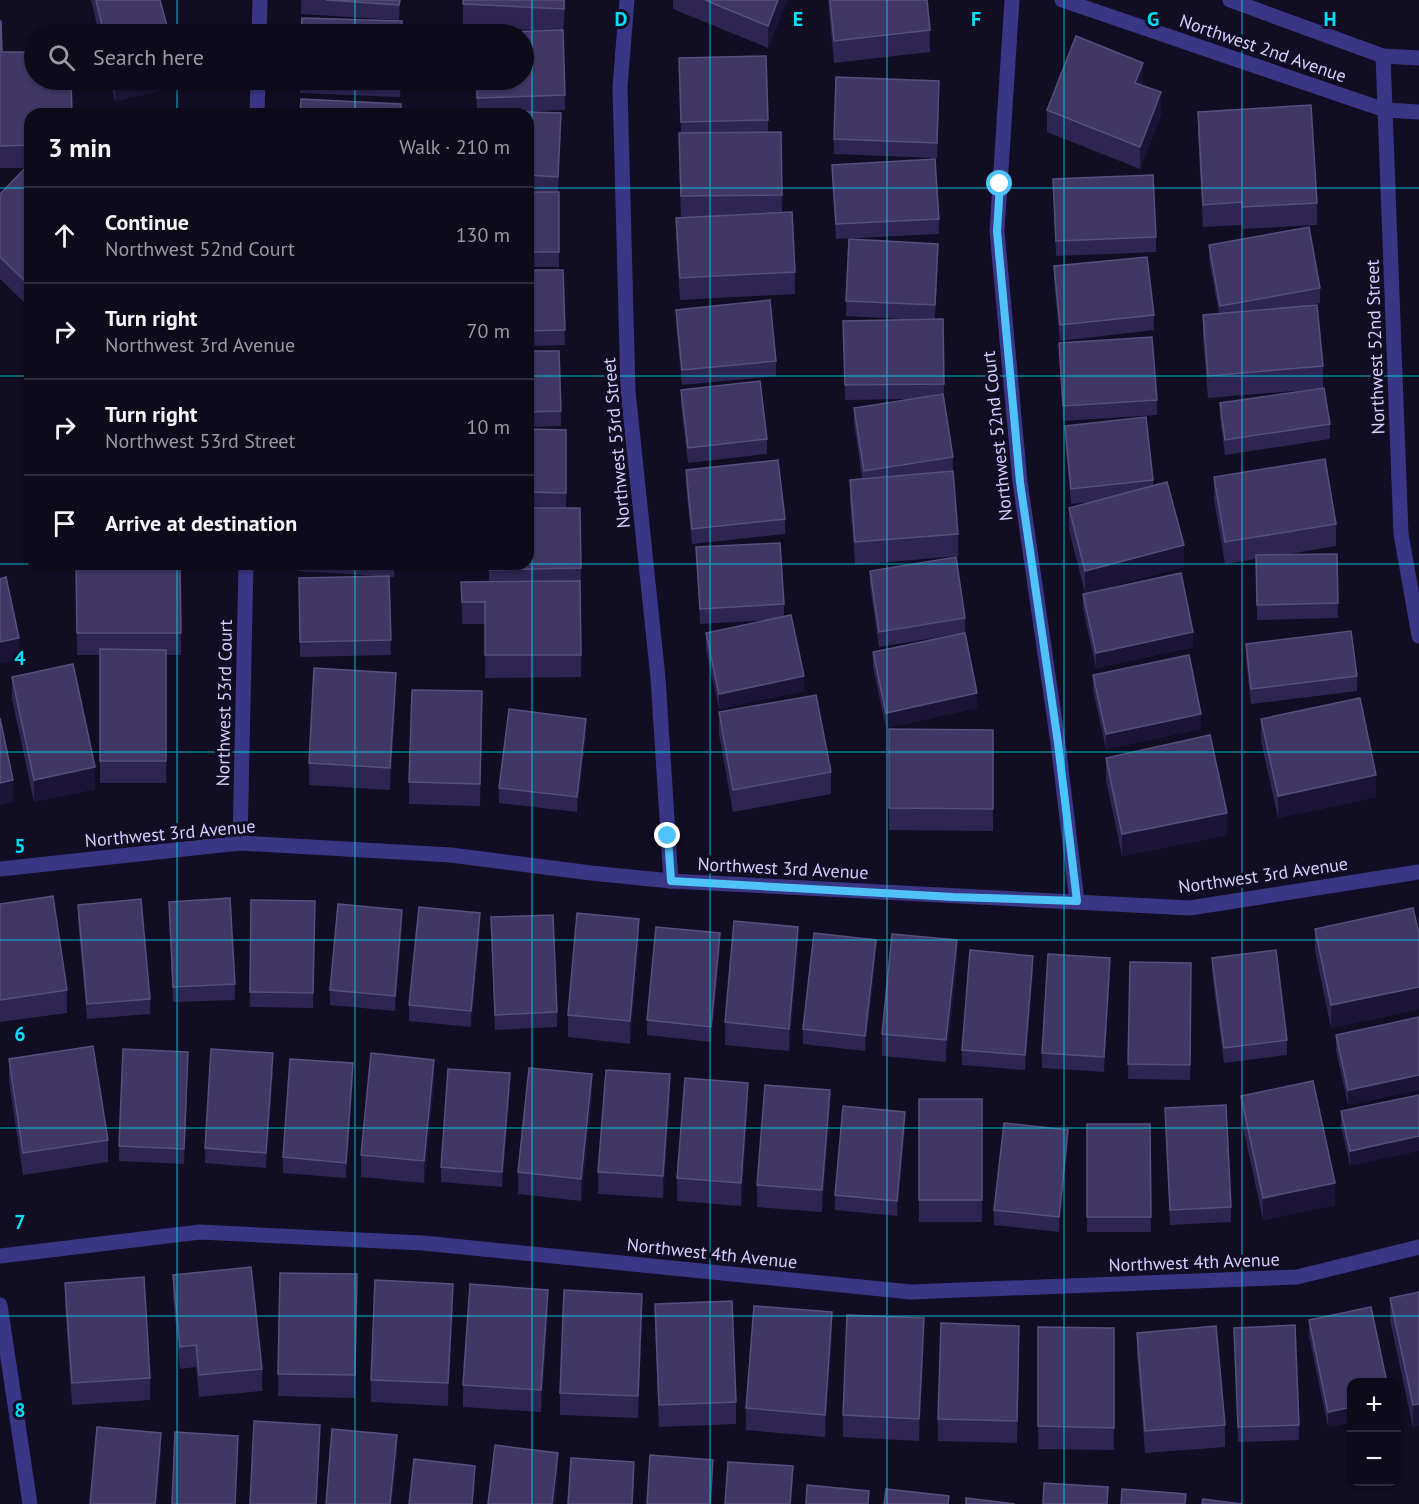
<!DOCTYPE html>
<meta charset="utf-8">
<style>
body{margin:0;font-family:"PT Sans",sans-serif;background:#161323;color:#f1f3f6}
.controls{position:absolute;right:18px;bottom:18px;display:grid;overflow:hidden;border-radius:12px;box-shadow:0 2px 4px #0004}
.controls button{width:54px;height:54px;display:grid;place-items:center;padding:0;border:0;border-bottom:2px solid #2d2b39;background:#0d0a1a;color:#f1f3f6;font:30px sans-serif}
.stop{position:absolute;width:18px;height:18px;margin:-14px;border:4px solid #4fc3f7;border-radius:50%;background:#fff}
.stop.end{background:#4fc3f7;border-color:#fff;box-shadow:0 2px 6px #0008}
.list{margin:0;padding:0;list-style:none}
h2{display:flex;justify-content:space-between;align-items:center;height:78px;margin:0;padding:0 24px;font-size:26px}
h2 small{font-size:20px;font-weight:400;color:#9a9aa2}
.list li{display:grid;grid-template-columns:39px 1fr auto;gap:18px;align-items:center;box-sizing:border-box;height:96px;padding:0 24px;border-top:2px solid #2d2b39}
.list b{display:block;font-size:22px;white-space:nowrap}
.list p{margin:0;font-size:20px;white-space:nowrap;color:#9a9aa2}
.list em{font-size:20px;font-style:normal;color:#9a9aa2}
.icon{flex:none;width:33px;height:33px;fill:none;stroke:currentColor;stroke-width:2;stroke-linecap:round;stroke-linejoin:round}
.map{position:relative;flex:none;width:1419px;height:1504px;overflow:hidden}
.search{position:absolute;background:#0d0a1a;box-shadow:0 2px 4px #0004;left:24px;top:24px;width:510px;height:66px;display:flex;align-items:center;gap:15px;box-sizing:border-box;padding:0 21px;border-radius:33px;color:#9a9aa2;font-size:22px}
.panel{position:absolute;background:#0d0a1a;box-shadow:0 2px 4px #0004;left:24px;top:108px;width:510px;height:462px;border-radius:18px}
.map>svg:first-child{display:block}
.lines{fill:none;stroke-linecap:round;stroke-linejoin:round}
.minor{stroke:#393685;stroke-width:15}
.wall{fill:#2e2552}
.shaded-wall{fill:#1b1437}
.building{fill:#403765;stroke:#574f7d;stroke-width:1.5}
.route{stroke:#4fc3f7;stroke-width:8}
.grid{fill:none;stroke:#00e0fa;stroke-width:1.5;stroke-opacity:0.55}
.labels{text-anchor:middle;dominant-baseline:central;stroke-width:6;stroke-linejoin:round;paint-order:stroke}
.street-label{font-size:18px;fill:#d5cfff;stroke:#110d23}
.grid-label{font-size:20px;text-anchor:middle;font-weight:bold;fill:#00e0fa;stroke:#110d23;stroke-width:6;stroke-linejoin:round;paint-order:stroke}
</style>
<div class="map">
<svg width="1419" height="1504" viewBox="0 0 1419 1504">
<rect width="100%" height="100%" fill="#110d23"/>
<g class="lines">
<g class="minor">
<polyline points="627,0 620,87 628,391 658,678 671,881"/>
<polyline points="1012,0 997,231 1020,482 1058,743 1077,901"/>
<polyline points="1062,0 1385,110 1419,112"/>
<polyline points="1230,0 1383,56 1419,58"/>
<polyline points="259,34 260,0"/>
<polyline points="1383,56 1401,534 1419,636"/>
<polyline points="257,114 258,80"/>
<polyline points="240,843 246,564"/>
<polyline points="0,869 240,843 451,855 591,873 671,881 1190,908 1419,872"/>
<polyline points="0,1256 200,1232 423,1243 911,1292 1297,1277 1419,1247"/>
<polyline points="0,1305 30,1504"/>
</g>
</g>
<g class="wall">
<polygon points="91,0 160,0 169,34 99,34"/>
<polygon points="301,0 400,0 399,20 301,14"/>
<polygon points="463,0 566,0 563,31 565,110 511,112 561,113 558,192 528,191 528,114 468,114 469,110 477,111 476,80 524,80 524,34 476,34 476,33 549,31 463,26"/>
<polygon points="673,0 787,0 768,48 673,9"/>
<polygon points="828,0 927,0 930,30 930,52 834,63"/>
<polygon points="0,21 2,52 30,114 29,307 0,279 0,194 26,168 0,168"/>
<polygon points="679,58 768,120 768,132 781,132 782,212 795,272 795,294 680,300 676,240 676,218 681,218 679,155 681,133"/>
<polygon points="110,80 176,80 176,87 115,101"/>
<polygon points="300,80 401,80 400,97 300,93"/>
<polygon points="1143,85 1161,114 1140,169 1047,132 1047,110"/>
<polygon points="939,96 937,158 834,154 834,139"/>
<polygon points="1198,112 1317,203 1317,225 1242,229 1242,225 1203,227 1198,134"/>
<polygon points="832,165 939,219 939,234 836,239 832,180"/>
<polygon points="1053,179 1156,237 1156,252 1056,256"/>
<rect x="528" y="192" width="31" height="75"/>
<polygon points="1209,245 1320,288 1320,303 1306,306 1323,366 1323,388 1330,424 1330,439 1225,455 1220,418 1220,403 1318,389 1208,398 1203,337 1203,315 1219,313 1209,260"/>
<polygon points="938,259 935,319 943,319 944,396 953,457 953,472 958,534 958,556 855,565 850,502 850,480 862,478 854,423 854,408 911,399 845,400 843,321 919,320 846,316 846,301"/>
<polygon points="1054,266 1154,315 1154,330 1060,341 1054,281"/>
<polygon points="528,270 563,270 565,345 528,346"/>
<polygon points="676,310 776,361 776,376 682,385 676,325"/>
<polygon points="1059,343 1157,400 1157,415 1063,421"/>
<polygon points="528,351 561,411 561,426 528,427"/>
<polygon points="681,390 767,439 767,454 688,463 681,405"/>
<polygon points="1065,426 1153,480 1153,486 1184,567 1085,593 1069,530 1069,508 1091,502 1071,504 1065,441"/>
<polygon points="528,429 566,430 566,508 528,507"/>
<polygon points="686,470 785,519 785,534 692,544 686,486"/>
<polygon points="1214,477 1336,524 1336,546 1283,555 1338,603 1338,618 1257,620 1256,559 1225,564 1214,500"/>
<polygon points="696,547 784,604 784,617 804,691 719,709 706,649 706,633 771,620 700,624"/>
<polygon points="76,564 180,564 181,655 166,655 166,783 100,783 100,655 77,655"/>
<polygon points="297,564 395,564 394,577 389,577 391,655 300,657 299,578 382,576 297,571"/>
<polygon points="489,564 581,568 581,677 485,678 485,624 462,624 461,582 489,582"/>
<polygon points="870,571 965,618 965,633 977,708 886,728 873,667 873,652 952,635 879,647 870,586"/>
<polygon points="1083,594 1193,647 1096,668 1083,609"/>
<polygon points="1246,644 1357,676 1357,691 1251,704 1246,660"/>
<polygon points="1093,675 1201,729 1106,749 1093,690"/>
<polygon points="12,677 95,789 34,802 12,699"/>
<polygon points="396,695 390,790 309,785 309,763"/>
<polygon points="719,712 831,772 831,794 733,812 719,734"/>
<polygon points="482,713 480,806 409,804 409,782"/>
<polygon points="1261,719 1376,797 1278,818 1261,741"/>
<polygon points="889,729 993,730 993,831 889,830"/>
<polygon points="586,734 577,812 499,803 499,788"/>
<polygon points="1106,758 1227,835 1122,856 1106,780"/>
<polygon points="251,900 315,901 313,1008 250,1007"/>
<polygon points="169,902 235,984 235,1000 173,1002"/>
<polygon points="0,904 67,990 67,1013 0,1022"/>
<polygon points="78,905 150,999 150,1014 87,1019 78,920"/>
<polygon points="491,917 557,1012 557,1027 495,1030"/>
<polygon points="402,925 395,1011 330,1005 330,990"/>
<polygon points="480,928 471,1027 409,1021 409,1005"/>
<polygon points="1315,929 1419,934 1419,1009 1331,1028 1315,951"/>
<polygon points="639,941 630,1044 568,1037 568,1015"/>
<polygon points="720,948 711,1042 647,1035 647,1020"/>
<polygon points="798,949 789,1051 725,1045 725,1022"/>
<polygon points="876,955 865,1051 803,1044 803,1029"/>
<polygon points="1212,958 1287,1040 1287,1055 1224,1063 1212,973"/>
<polygon points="1130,962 1191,963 1190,1080 1128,1079"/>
<polygon points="957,963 946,1062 882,1056 882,1034"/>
<polygon points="1033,971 1025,1070 962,1065 962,1050"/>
<polygon points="1110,973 1104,1072 1042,1068 1042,1053"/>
<polygon points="1419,1017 1419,1090 1348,1105 1336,1050 1336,1035"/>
<polygon points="9,1059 108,1140 108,1162 23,1175 9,1082"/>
<polygon points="188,1067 184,1164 119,1161 119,1146"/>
<polygon points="273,1069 266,1168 205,1163 205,1148"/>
<polygon points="353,1078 346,1178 283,1173 283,1157"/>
<polygon points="434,1082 424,1183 361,1177 361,1155"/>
<polygon points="510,1089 502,1187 441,1182 441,1167"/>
<polygon points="1419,1095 1350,1166 1341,1126 1341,1111"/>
<polygon points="670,1096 663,1198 598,1194 598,1172"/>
<polygon points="1241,1096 1335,1205 1263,1220 1241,1118"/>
<polygon points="592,1097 581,1201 518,1194 518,1172"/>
<rect x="919" y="1099" width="63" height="123"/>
<polygon points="748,1105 741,1206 677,1201 677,1178"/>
<polygon points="1165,1108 1231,1207 1231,1222 1170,1225"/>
<polygon points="830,1112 822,1212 757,1207 757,1185"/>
<polygon points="1087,1124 1150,1124 1151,1232 1087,1232"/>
<polygon points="905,1127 897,1216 835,1210 835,1195"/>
<polygon points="1068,1145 1059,1232 994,1225 994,1210"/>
<polygon points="357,1274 355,1398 278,1396 278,1374"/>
<polygon points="173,1275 262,1369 262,1391 199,1397 196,1367 180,1369 173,1297"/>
<polygon points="65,1283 150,1378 150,1400 72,1405 65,1305"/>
<polygon points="1419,1292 1413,1428 1390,1320 1390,1298"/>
<polygon points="655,1304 736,1402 736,1424 659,1427 655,1326"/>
<polygon points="453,1306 448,1406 371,1402 371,1380"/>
<polygon points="548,1312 541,1412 463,1407 463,1385"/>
<polygon points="642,1316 638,1418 560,1415 560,1393"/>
<polygon points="1309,1320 1352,1383 1352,1422 1328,1427 1309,1336"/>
<polygon points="1038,1327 1114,1328 1114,1450 1038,1449"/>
<polygon points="1234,1328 1299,1425 1299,1440 1238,1442"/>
<polygon points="1137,1333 1225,1425 1225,1447 1145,1453 1137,1355"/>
<polygon points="832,1334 825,1437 746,1430 746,1408"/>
<polygon points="924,1340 919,1441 843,1437 843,1415"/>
<polygon points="1019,1348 1017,1443 938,1441 938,1419"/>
</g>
<g class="shaded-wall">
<polygon points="564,0 566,0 564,31"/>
<polygon points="778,0 787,0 768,48 768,26"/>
<polygon points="1143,63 1143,85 1135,105 1135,83"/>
<polygon points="115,80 176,80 176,87 115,101"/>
<polygon points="1161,92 1161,114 1140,169 1140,147"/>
<polygon points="561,113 561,128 558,192 558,177"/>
<polygon points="938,244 938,259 935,320 935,305"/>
<polygon points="30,284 30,306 29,307 29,285"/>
<polygon points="1184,545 1184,567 1085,593 1085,571"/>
<polygon points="1193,632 1193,647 1096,668 1096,653"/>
<polygon points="19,638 19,660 0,664 0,642"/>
<polygon points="396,673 396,695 390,790 390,768"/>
<polygon points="804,676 804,691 719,709 719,694"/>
<polygon points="482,691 482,713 480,806 480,784"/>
<polygon points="977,693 977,708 886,728 886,713"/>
<polygon points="1201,714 1201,729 1106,749 1106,734"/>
<polygon points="586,719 586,734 577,812 577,797"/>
<polygon points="95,767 95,789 34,802 34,780"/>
<polygon points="1376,775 1376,797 1278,818 1278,796"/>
<polygon points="13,780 13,802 0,805 0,783"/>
<polygon points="1227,813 1227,835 1122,856 1122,834"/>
<polygon points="402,910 402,925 395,1011 395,996"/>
<polygon points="480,913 480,928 471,1027 471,1011"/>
<polygon points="639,919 639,941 630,1044 630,1021"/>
<polygon points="798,927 798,949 789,1051 789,1029"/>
<polygon points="720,933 720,948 711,1042 711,1027"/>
<polygon points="876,940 876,955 865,1051 865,1036"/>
<polygon points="957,940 957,963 946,1062 946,1040"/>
<polygon points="1033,956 1033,971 1025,1070 1025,1055"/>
<polygon points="1110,958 1110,973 1104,1072 1104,1057"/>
<polygon points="1419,987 1419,1009 1331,1028 1331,1005"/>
<polygon points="188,1052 188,1067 184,1164 184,1149"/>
<polygon points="273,1053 273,1069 266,1168 266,1153"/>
<polygon points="434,1060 434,1082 424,1183 424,1161"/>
<polygon points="353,1063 353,1078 346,1178 346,1163"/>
<polygon points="510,1073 510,1089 502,1187 502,1172"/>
<polygon points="592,1074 592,1097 581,1201 581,1179"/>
<polygon points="670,1074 670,1096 663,1198 663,1176"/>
<polygon points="1419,1075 1419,1090 1348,1105 1348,1090"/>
<polygon points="748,1083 748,1105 741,1206 741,1183"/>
<polygon points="830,1090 830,1112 822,1212 822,1190"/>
<polygon points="905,1112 905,1127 897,1216 897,1201"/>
<polygon points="1068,1130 1068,1145 1059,1232 1059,1217"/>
<polygon points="1419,1136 1419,1151 1350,1166 1350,1151"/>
<polygon points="1335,1183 1335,1205 1263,1220 1263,1198"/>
<polygon points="453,1284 453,1306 448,1406 448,1383"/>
<polygon points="548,1290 548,1312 541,1412 541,1390"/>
<polygon points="642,1294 642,1316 638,1418 638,1396"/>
<polygon points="832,1312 832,1334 825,1437 825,1415"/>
<polygon points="924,1318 924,1340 919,1441 919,1419"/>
<polygon points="1019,1326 1019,1348 1017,1443 1017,1421"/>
<polygon points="1419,1404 1419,1426 1413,1428 1413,1405"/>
<polygon points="1352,1407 1352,1422 1328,1427 1328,1412"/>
<polygon points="320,1425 320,1447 317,1504 316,1504"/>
<polygon points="161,1433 161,1455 157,1504 155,1504"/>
<polygon points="397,1435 397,1457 392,1504 390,1504"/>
<polygon points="238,1436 238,1451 235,1504"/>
<polygon points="558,1453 558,1475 555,1504 552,1504"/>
<polygon points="713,1460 713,1482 712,1504 710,1504"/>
<polygon points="634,1462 634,1477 633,1504 632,1504"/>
<polygon points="475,1466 475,1481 473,1504 472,1504"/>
<polygon points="793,1466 792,1504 790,1504"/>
</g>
<g class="building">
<polygon points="96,0 160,0 169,34 104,34"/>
<polygon points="326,0 400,0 399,5"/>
<polygon points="463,0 564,0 564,9 463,4"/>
<polygon points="705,0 778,0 768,26"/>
<polygon points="830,0 927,0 930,30 834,41"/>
<polygon points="302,18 402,21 402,34 301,34"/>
<polygon points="0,21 1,21 2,52 34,52 34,80 71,80 72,114 30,114 30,145 0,146"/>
<polygon points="563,30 565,95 477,98 477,80 524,80 524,34 476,34 476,33"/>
<polygon points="1076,36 1143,63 1135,83 1161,92 1140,147 1047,110"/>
<polygon points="766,56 768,120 681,122 679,58"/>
<polygon points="836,77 939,81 937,143 834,139"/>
<polygon points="338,80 400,80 400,82"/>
<polygon points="301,99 401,104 401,114 300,114"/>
<polygon points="1311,105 1317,203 1242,207 1242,202 1203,205 1198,112"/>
<polygon points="469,110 561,113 558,177 528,175 528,114 468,114"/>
<polygon points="781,132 782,195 681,196 679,133"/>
<polygon points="935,159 939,219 836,224 832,165"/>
<polygon points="30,163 30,284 29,285 0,257 0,194"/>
<polygon points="1153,175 1156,237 1056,241 1053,179"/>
<rect x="528" y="192" width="31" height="60"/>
<polygon points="792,212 795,272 680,278 676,218"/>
<polygon points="1309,227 1320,288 1220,306 1209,245"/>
<polygon points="849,239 938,244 935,305 846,301"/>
<polygon points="1147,257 1154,315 1060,325 1054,266"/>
<polygon points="528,270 563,270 565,330 528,331"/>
<polygon points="770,300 776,361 682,370 676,310"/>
<polygon points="1317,305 1323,366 1208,376 1203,315"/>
<polygon points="943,319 944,384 845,385 843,321"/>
<polygon points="1152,337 1157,400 1063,406 1059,343"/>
<polygon points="528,351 559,351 561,411 528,412"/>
<polygon points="760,381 767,439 688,448 681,390"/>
<polygon points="1324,388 1330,424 1225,440 1220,403"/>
<polygon points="943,394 953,457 864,471 854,408"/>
<polygon points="1146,417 1153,480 1071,489 1065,426"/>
<polygon points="528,429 566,430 566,493 528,492"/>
<polygon points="1325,459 1336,524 1225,542 1214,477"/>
<polygon points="778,460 785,519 692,529 686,470"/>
<polygon points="953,471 958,534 855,542 850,480"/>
<polygon points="1167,482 1184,545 1085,571 1069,508"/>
<polygon points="528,508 580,508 581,568 489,570 489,564 528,564"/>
<polygon points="780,543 784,604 700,609 696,547"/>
<polygon points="1337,554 1338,603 1257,605 1256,555"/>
<polygon points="956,557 965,618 879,632 870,571"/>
<polygon points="76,564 180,564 181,633 77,633"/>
<polygon points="1181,573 1193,632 1096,653 1083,594"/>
<polygon points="389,576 391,640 300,642 299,578"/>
<polygon points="6,577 19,638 0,642 0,579"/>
<polygon points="580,581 581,655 485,655 485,602 462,602 461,582"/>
<polygon points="791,615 804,676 719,694 706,633"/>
<polygon points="1351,631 1357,676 1251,689 1246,644"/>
<polygon points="965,633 977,693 886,713 873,652"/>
<polygon points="100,649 166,650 166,761 100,761"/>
<polygon points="1189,655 1201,714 1106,734 1093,675"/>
<polygon points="73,664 95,767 34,780 12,677"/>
<polygon points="314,668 396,673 390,768 309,763"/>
<polygon points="412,690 482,691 480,784 409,782"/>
<polygon points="816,695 831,772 733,790 719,712"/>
<polygon points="1360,698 1376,775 1278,796 1261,719"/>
<polygon points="509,709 586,719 577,797 499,788"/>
<polygon points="0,718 13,780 0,783"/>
<polygon points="889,729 993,730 993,809 889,808"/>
<polygon points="1210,735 1227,813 1122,834 1106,758"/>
<polygon points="53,896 67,990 0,1000 0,904"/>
<polygon points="230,898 235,984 173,987 169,902"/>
<polygon points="141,899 150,999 87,1004 78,905"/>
<polygon points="251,900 315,901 313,993 250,992"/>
<polygon points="338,904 402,910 395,996 330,990"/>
<polygon points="419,907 480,913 471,1011 409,1005"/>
<polygon points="1413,908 1419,934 1419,987 1331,1005 1315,929"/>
<polygon points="577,913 639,919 630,1021 568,1015"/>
<polygon points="553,915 557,1012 495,1015 491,917"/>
<polygon points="734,921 798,927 789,1029 725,1022"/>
<polygon points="656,927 720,933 711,1027 647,1020"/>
<polygon points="814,933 876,940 865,1036 803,1029"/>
<polygon points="892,934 957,940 946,1040 882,1034"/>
<polygon points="970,950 1033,956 1025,1055 962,1050"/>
<polygon points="1276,950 1287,1040 1224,1048 1212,958"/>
<polygon points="1048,954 1110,958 1104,1057 1042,1053"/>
<polygon points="1130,962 1191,963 1190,1065 1128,1064"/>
<polygon points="1419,1017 1419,1075 1348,1090 1336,1035"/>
<polygon points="93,1046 108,1140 23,1153 9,1059"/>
<polygon points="123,1049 188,1052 184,1149 119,1146"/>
<polygon points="211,1049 273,1053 266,1153 205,1148"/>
<polygon points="371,1053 434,1060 424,1161 361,1155"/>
<polygon points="290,1059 353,1063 346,1163 283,1157"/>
<polygon points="529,1068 592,1074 581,1179 518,1172"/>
<polygon points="448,1069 510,1073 502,1172 441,1167"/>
<polygon points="606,1070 670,1074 663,1176 598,1172"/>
<polygon points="685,1078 748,1083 741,1183 677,1178"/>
<polygon points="1313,1081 1335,1183 1263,1198 1241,1096"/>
<polygon points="765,1085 830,1090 822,1190 757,1185"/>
<polygon points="1419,1095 1419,1136 1350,1151 1341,1111"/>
<rect x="919" y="1099" width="63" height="101"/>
<polygon points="1226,1105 1231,1207 1170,1210 1165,1108"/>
<polygon points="843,1106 905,1112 897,1201 835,1195"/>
<polygon points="1004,1123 1068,1130 1059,1217 994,1210"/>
<polygon points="1087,1124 1150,1124 1151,1217 1087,1217"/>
<polygon points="251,1267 262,1369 199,1375 196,1345 180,1347 173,1275"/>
<polygon points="280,1273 357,1274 355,1375 278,1374"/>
<polygon points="144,1277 150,1378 72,1383 65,1283"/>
<polygon points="375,1280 453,1284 448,1383 371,1380"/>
<polygon points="470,1284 548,1290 541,1390 463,1385"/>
<polygon points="564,1290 642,1294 638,1396 560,1393"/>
<polygon points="1419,1292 1419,1404 1413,1405 1390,1298"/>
<polygon points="732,1301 736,1402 659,1405 655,1304"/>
<polygon points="754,1306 832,1312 825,1415 746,1408"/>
<polygon points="1371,1307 1387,1383 1352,1383 1352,1407 1328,1412 1309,1320"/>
<polygon points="847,1315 924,1318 919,1419 843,1415"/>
<polygon points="941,1323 1019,1326 1017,1421 938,1419"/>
<polygon points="1295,1325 1299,1425 1238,1427 1234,1328"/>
<polygon points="1216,1326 1225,1425 1145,1431 1137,1333"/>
<polygon points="1038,1327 1114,1328 1114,1428 1038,1426"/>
<polygon points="254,1421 320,1425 316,1504 250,1504"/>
<polygon points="97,1427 161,1433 155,1504 90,1504"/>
<polygon points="332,1429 397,1435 390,1504 326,1504"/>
<polygon points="175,1432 238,1436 235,1504 172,1504"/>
<polygon points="495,1445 558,1453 552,1504 488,1504"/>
<polygon points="650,1455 713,1460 710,1504 647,1504"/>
<polygon points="571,1458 634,1462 632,1504 568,1504"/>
<polygon points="414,1459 475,1466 472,1504 409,1504"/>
<polygon points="728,1462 793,1466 790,1504 725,1504"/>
<polygon points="1044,1483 1108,1487 1107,1504 1043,1504"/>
<polygon points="807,1485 869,1491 868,1504 806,1504"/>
<polygon points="886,1489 949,1496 948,1504 884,1504"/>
<polygon points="1122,1489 1186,1494 1185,1504 1121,1504"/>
<polygon points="966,1498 1015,1504 966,1504"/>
<polygon points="1203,1499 1242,1504 1202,1504"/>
</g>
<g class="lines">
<polyline class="route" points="668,836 671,881 953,897 1077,901 1058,743 1020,482 997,231 1000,184"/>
</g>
<path class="grid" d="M177,0V34M355,0V34M532,0V1504M710,0V1504M887,0V1504M1064,0V1504M1242,0V1504M177,80V114M355,80V114M0,188H30M528,188H1419M0,376H30M528,376H1419M0,564H30M30,564H528M177,564V1504M355,564V1504M528,564H1419M0,752H1419M0,940H1419M0,1128H1419M0,1316H1419"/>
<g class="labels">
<g class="street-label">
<text transform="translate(1263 48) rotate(19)">Northwest 2nd Avenue</text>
<text transform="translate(1375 347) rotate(-92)">Northwest 52nd Street</text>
<text transform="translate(997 436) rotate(-96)">Northwest 52nd Court</text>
<text transform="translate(616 443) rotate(-95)">Northwest 53rd Street</text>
<text transform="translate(224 703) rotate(-89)">Northwest 53rd Court</text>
<text transform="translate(170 833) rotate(-5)">Northwest 3rd Avenue</text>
<text transform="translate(783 868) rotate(3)">Northwest 3rd Avenue</text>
<text transform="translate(1263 875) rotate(-8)">Northwest 3rd Avenue</text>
<text transform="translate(712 1253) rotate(6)">Northwest 4th Avenue</text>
<text transform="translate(1194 1262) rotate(-2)">Northwest 4th Avenue</text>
</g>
</g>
<g class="grid-label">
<text x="621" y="26">D</text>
<text x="798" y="26">E</text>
<text x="976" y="26">F</text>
<text x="1153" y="26">G</text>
<text x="1330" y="26">H</text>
<text x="20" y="665">4</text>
<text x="20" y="853">5</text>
<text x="20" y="1041">6</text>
<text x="20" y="1229">7</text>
<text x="20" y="1417">8</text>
</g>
</svg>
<div class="controls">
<button>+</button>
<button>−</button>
</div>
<div class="stop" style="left:1000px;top:184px"></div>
<div class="stop end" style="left:668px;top:836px"></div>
<div class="search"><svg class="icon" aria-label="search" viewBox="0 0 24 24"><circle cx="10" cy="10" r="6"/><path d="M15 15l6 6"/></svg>Search here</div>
<section class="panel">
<h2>3 min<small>Walk · 210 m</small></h2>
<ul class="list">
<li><svg class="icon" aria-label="ahead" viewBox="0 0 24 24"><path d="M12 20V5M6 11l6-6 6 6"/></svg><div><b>Continue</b><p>Northwest 52nd Court</p></div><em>130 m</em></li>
<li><svg class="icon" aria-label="right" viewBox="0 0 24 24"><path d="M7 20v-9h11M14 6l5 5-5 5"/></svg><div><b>Turn right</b><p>Northwest 3rd Avenue</p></div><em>70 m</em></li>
<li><svg class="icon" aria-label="right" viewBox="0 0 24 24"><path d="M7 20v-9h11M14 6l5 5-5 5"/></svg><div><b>Turn right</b><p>Northwest 53rd Street</p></div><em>10 m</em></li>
<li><svg class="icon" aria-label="arrive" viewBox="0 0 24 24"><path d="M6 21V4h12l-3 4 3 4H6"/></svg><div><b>Arrive at destination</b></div></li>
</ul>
</section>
</div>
